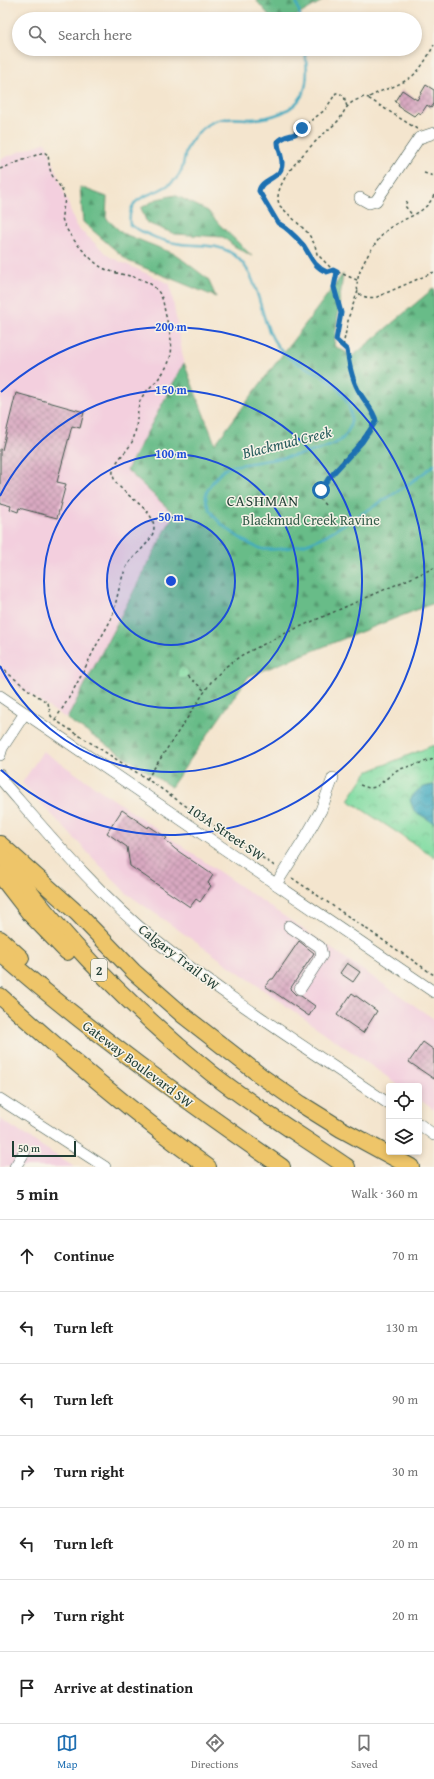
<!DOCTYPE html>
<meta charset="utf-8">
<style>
body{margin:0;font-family:"Gentium Book Plus",serif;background:#f6f6f6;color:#222}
.controls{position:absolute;right:12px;bottom:12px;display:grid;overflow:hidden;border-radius:4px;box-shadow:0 2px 6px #0003}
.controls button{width:36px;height:36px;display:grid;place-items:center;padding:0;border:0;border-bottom:1px solid #e0e0e0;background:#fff;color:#222;font:20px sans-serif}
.scale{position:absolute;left:12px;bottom:10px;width:64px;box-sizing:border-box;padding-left:4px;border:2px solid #1f3d34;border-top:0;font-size:11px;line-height:14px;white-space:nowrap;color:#1f3d34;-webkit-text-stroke:3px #f7f3e8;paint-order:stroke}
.stop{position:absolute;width:12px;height:12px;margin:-9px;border:3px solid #1f6fb2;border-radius:50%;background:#fff}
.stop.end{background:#1f6fb2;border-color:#fff;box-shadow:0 1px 4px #0008}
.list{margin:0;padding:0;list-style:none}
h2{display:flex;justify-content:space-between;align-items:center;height:52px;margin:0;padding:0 16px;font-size:17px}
h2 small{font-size:13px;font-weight:400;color:#767676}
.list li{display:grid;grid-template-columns:26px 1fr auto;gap:12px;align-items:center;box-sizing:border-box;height:72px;padding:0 16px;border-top:1px solid #e0e0e0}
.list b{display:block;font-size:15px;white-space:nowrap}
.list em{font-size:13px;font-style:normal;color:#767676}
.icon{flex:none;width:22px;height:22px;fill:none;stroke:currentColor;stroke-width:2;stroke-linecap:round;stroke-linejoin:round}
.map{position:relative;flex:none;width:434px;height:1167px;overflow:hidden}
.search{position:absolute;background:#fff;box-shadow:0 2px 6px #0003;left:12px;right:12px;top:12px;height:44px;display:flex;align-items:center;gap:10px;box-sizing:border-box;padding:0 14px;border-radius:22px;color:#767676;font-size:15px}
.sheet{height:556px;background:#fff}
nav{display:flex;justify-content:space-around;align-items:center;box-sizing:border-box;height:56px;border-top:1px solid #e0e0e0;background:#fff;font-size:11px;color:#767676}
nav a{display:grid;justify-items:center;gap:2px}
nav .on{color:#1f6fb2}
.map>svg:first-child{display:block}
.built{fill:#f3cfde}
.forest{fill:url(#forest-firs);stroke:#447c5e}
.park{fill:url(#park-crowns);stroke:#508c6b}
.water{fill:url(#water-waves);stroke:#30747a}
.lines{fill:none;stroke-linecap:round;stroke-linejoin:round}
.stream{stroke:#40aac0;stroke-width:2.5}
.building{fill:url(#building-cross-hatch)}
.minor-casing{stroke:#3f564b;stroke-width:12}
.highway-casing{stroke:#3f564b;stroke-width:18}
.path{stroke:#3f564b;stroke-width:1.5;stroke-dasharray:3 3;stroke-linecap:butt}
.minor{stroke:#fff;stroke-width:11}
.highway{stroke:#eec569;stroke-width:16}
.route{stroke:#1f6fb2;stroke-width:5}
.ring{fill:none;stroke:#1d4ed8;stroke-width:2}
.labels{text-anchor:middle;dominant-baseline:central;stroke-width:3;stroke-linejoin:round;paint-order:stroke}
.shield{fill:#f7f3e8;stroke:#60746a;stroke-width:1}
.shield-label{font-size:13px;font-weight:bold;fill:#1f3d34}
.park-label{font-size:14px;fill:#335d4a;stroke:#f7f3e8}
.street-label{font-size:14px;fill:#1f3d34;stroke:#f7f3e8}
.water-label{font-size:15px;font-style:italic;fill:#295e5e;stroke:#f7f3e8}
.neighbourhood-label{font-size:15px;letter-spacing:1px;fill:#1f3d34;stroke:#f7f3e8}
.centre{fill:#1d4ed8;stroke:#f7f3e8;stroke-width:2}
.ring-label{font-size:12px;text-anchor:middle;font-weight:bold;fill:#1d4ed8;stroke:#f7f3e8;stroke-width:3;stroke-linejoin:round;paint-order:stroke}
</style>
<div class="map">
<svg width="434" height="1167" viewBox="0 0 434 1167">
<defs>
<pattern id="forest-firs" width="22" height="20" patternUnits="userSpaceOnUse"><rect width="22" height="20" fill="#68bc88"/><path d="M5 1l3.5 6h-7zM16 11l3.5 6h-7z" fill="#559a70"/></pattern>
<pattern id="park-crowns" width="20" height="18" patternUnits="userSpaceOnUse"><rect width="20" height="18" fill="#81dca2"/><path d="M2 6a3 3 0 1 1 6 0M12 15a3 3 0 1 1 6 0" fill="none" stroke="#69b485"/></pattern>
<pattern id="water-waves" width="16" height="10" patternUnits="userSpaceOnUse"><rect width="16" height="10" fill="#40aac0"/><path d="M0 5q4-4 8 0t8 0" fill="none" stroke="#358c9d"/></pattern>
<pattern id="building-cross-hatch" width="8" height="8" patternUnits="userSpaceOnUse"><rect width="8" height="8" fill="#d9a9c1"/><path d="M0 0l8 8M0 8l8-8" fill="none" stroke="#af8b9e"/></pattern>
</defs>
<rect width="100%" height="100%" fill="#f7f3e8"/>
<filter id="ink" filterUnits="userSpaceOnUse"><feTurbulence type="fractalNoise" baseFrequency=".025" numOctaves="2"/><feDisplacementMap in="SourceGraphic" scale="8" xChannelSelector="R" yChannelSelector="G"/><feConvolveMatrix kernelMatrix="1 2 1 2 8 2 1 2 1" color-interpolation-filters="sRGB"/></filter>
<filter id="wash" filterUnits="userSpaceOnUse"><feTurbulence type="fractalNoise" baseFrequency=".012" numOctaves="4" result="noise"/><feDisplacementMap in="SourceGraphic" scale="16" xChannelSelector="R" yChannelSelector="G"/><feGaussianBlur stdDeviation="0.9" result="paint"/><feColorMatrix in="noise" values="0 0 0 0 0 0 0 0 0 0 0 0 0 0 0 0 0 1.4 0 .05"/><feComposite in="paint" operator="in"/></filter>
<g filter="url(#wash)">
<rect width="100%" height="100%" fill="#f4e5ce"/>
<g class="built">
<polygon points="46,142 76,226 110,257 170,284 184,363 127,470 174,514 67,719 0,676 0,159"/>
<polygon points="43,751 434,1019 434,1110 419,1099 419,1086 400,1086 126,893 22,783"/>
<polygon points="0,1119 74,1167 0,1167"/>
</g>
<g class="forest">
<polygon points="256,0 324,0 291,19 272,19"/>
<polygon points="80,187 107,197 106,218 122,233 175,254 208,279 216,297 128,261 83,222"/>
<polygon points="175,195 208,211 219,224 252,256 234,246 223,237 175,234 147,223 141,208 157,199"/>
<polygon points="343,274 334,346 353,356 434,288 434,603 249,676 171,787 67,719 174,514 127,470 184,363 215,444"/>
</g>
<g class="park">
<circle cx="183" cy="673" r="6"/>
<polygon points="434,745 434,857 348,800 367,772"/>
</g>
<path class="water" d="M434,785V823L414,811L410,800C415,790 423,786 434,785Z"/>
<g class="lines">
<g class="stream">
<polyline points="296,0 301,19"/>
<path d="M305,49C308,77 311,100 281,113C271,117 262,119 251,119C239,119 227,117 215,121C205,124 189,140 186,151C183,161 184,170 176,179C157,199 126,190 130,225C145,234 163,242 181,244C200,246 216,243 233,254C266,278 255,329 286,355C297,365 312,369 323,376C344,389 362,417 343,438C328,453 272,459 250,463C243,465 233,465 227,468C220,471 207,488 206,495C205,509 219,523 229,530C238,537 250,546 262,549C277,551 303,546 316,540C326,536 336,529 346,523C377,505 407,487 434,465"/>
</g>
</g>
<g id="blocks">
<g class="building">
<polygon points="426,85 434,90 434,104 431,108 427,105 421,114 418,112 414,116 398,106 399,104 395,101 402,90 417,100"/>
<polygon points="16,393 84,412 80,428 72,426 57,482 66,484 57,518 19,508 18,512 10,509 11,506 0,503 0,449 2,450"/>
<polygon points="122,810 148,828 149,826 167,838 165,840 175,849 213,875 208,883 211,886 200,902 196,899 190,907 130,866 127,847 107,833"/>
<polygon points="299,941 314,953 290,989 296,995 301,996 315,1006 309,1016 265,986 271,979 273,979"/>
<polygon points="347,963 360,972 353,982 340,973"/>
<polygon points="352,993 377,1011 363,1033 337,1015"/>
<polygon points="423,1042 434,1050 434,1079 409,1062"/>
</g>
</g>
</g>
<g filter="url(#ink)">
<use href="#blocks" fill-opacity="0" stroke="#3f564b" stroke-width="1"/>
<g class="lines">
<defs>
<g id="minor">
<polyline points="360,198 369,203 376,201 419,138 434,133"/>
<polyline points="0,696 434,992"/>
<polyline points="0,755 2,748 25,713"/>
<path d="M0,775L3,782C51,837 99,895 156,941C230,1000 311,1051 389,1104"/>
<polyline points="276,884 304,840 321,810 333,778"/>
<polyline points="289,926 320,947 322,955 300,989"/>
<polyline points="0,1099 105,1167"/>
<polyline points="419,1124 434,1135"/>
<polyline points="15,1167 25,1151"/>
</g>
<g id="highway">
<polyline points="0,844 77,913 134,972 184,1016 261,1076 301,1104 341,1129 411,1167"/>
<path d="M0,853C60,936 132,1009 211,1073C254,1107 302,1136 347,1167"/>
<polyline points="0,875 31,915 67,952"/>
<polyline points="0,939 21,958"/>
<path d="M0,953C89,1031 185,1100 282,1167"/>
<path d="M0,996C67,1056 135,1115 208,1167"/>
</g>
</defs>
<use href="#minor" class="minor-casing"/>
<use href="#highway" class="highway-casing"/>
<g class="path">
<path d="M417,129L368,98C380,90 393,88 405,81C419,74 427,58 434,45"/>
<path d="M0,169L44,152L48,155C49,161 49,169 52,175C56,182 62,187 64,196C66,203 62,209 62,216C62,230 89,259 101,267C120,278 149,273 161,296C164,302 164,309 166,316C171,340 177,353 162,374C155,384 144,391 140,401C136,414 138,429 132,442C127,452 116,459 113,471C110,491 153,504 154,527C154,542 134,554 127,566C119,581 117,603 111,619C107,628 101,637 96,646C83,672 71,697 54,721"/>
<polyline points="424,173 434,176"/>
<path d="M434,195C425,215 404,217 388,229C376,240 352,275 358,291C360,298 371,298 377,297L434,272"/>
<polyline points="407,201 405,206 413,216"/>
<path d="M333,270L327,272C314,267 311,257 304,246C297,238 288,228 278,223L259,191C261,178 283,179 282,163C282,156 278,149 277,141L283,138L298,134L305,125L325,110L336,93H339L344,96L347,107"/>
<path d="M357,280L333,270L317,254L315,245L308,233L280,206C267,183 321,136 336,123C342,118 343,111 348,106C352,101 359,99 364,97L369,98"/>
<polyline points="343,346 349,316 358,291"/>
<path d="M325,505L320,499L319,494L328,479L332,476L344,459L354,450L376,421C374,410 364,402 359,392C352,379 349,364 347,350L336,340L341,313L334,287L337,272"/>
<polyline points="0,667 30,691 48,703 51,716 55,720 147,779 245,847"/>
<polyline points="188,676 205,691"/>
<polyline points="147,779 211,682 225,667 242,655 288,632 434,568"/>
<polyline points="360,785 369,788 376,787 397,770 434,759"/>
<polyline points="257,854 276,867"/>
<polyline points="292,878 434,975"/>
</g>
<use href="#minor" class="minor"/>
<use href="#highway" class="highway"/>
</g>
</g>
<g class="lines" filter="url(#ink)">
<path class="route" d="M302,128C296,138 285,133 278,142C278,149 282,156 282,163C283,179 261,178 259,191L278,223C288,228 297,238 304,246C311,257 314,267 327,272L333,270L337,272L334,287L341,313L336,340L347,350C349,364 352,381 360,393C365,402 374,411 376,421L362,442L328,479L321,490"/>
</g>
<circle cx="171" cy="581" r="64" fill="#1d4ed8" fill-opacity=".12"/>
<g class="ring">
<circle cx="171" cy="581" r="64"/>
<circle cx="171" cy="581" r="127"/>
<path d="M0 496A191 191 0 1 1 0 666"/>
<path d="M1 392A254 254 0 1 1 1 770"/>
</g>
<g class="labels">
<rect class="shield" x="91" y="959" width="16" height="22" rx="3"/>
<g class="shield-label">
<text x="99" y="970">2</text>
</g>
<g class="park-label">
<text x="311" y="520">Blackmud Creek Ravine</text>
</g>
<g class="street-label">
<text transform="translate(226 832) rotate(34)">103A Street SW</text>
<text transform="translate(179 957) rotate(38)">Calgary Trail SW</text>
<text transform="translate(138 1064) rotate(37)">Gateway Boulevard SW</text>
</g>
<g class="water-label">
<text transform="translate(287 442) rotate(-14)">Blackmud Creek</text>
</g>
<g class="neighbourhood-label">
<text x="263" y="500">CASHMAN</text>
</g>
</g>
<circle cx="171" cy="581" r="6" class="centre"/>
<g class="ring-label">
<text x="171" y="331">200 m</text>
<text x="171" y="394">150 m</text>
<text x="171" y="458">100 m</text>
<text x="171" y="521">50 m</text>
</g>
</svg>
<div class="controls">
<button><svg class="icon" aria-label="locate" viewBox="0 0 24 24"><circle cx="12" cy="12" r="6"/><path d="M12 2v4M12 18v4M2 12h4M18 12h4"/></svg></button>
<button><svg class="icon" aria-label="layers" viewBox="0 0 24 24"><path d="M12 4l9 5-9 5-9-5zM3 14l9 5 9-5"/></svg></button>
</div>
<div class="scale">50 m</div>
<div class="stop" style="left:321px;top:490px"></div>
<div class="stop end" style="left:302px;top:128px"></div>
<div class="search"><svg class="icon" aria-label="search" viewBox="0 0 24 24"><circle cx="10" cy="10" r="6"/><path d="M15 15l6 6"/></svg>Search here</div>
</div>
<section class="sheet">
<h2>5 min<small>Walk · 360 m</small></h2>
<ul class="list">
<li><svg class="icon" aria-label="ahead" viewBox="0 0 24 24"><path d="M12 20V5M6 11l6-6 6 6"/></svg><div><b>Continue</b></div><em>70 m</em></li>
<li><svg class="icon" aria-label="left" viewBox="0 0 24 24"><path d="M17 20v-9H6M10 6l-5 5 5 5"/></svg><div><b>Turn left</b></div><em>130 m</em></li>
<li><svg class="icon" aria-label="left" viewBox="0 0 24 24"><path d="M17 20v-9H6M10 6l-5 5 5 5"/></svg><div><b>Turn left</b></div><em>90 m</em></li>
<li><svg class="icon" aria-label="right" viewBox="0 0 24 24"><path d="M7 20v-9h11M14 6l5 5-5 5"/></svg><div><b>Turn right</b></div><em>30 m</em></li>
<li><svg class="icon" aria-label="left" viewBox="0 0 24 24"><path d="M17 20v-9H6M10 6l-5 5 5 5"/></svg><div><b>Turn left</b></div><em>20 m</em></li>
<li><svg class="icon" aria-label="right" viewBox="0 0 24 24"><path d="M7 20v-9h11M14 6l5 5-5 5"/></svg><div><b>Turn right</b></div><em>20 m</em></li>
<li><svg class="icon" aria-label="arrive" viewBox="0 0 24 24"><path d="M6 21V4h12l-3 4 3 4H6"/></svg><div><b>Arrive at destination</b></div></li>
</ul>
</section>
<nav>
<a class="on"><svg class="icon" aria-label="map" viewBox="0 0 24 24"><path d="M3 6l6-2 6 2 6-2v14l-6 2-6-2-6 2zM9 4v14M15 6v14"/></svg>Map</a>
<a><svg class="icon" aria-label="directions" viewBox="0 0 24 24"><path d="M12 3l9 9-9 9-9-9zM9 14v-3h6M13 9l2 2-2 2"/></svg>Directions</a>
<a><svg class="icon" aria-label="saved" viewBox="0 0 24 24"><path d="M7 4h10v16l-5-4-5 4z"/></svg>Saved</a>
</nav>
